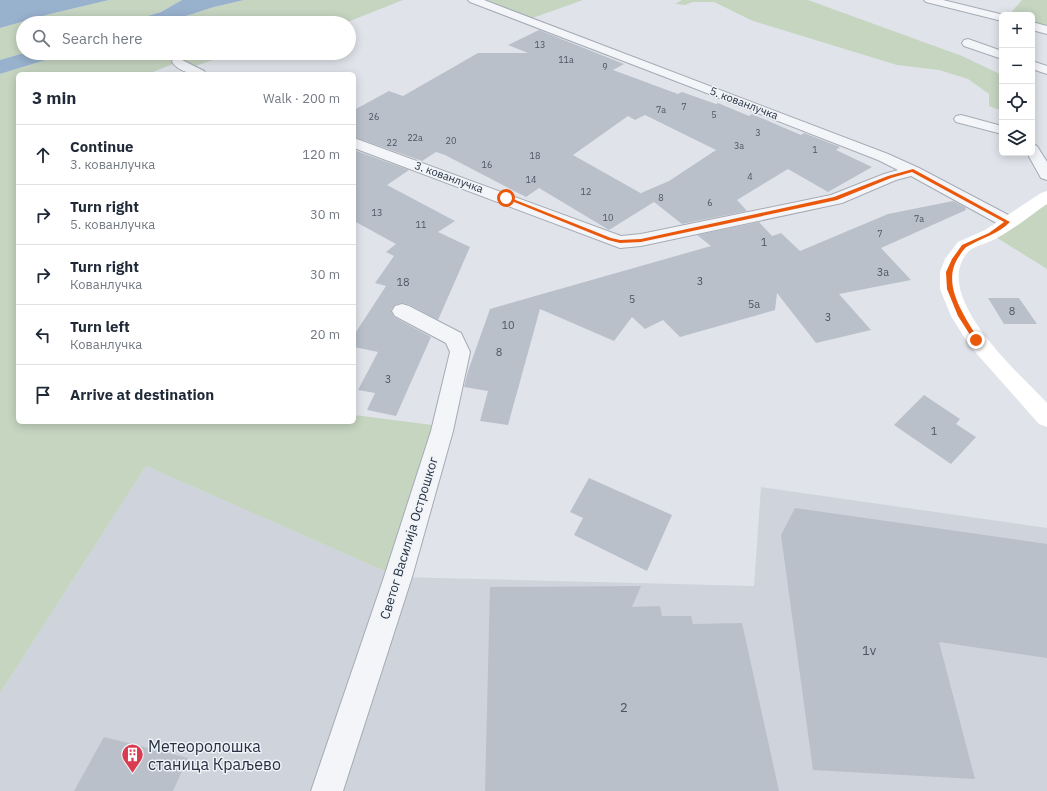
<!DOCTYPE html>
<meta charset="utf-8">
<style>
body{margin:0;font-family:"IBM Plex Sans",sans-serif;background:#f6f6f7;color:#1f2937}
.controls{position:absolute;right:12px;top:12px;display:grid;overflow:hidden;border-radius:6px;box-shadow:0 2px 10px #0003}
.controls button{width:36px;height:36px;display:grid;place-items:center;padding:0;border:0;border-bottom:1px solid #e0e1e3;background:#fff;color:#1f2937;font:20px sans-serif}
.stop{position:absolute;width:12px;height:12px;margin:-9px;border:3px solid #ea580c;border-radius:50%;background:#fff}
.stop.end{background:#ea580c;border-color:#fff;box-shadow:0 1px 4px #0008}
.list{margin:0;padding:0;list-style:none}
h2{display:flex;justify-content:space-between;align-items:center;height:52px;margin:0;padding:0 16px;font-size:17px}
h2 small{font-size:13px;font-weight:400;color:#747a83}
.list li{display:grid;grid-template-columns:26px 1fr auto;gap:12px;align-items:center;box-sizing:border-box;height:60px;padding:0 16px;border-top:1px solid #e0e1e3}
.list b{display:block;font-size:15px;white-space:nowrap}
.list p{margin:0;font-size:13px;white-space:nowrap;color:#747a83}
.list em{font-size:13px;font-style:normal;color:#747a83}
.icon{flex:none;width:22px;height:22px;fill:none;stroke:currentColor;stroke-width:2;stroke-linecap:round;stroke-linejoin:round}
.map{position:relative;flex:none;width:1047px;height:791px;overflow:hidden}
.search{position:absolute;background:#fff;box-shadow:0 2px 10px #0003;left:16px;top:16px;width:340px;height:44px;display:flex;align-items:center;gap:10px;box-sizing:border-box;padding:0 14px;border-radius:22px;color:#747a83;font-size:15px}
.panel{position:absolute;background:#fff;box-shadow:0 2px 10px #0003;left:16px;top:72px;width:340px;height:352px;border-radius:6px}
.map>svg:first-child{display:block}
.built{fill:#ced3dc}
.green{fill:#c5d5c0}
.water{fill:#98b1cd}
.building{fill:#b9c0ca;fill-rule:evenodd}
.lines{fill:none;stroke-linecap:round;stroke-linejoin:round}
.street-casing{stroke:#a5abb5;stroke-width:2}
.street{fill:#f3f5f8;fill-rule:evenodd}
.secondary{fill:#fff;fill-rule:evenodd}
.route{fill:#ea580c}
.labels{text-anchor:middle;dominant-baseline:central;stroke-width:3;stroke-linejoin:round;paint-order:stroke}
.far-number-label{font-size:9px;fill:#4c5565}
.far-street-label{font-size:11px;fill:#273143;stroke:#eff3f7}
.number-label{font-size:11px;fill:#4c5565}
.street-label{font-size:13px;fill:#273143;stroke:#eff3f7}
.near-number-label{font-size:13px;fill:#4c5565}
.near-poi-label{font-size:16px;fill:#273143;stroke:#eff3f7;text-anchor:start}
</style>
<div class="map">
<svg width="1047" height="791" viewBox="0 0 1047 791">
<rect width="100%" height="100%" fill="#e0e4ea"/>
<polygon class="built" points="146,466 398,577 754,586 761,487 1047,528 1047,791 0,791 0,693"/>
<g class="green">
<polygon points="109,0 182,0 161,12 124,23 23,23 24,53 0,60 0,28 50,14"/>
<polygon points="244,0 403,0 345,23 164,23 214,7"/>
<polygon points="474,0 583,0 527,20"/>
<polygon points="682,0 808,0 962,56 1002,75 1002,111 989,106 989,94 968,79 939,70 897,65 786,31 753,21 714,2 693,2 685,5 675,4"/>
<polygon points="1022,0 1047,0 1047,30 1032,26 1032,15 1009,15"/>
<polygon points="68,53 233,53 190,68 178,62 148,74 18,74 18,422 354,422 354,415 448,427 398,577 146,466 0,693 0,74"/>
<polygon points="1047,196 1047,269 991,234"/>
</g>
<g class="water">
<polygon points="0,0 109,0 50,14 0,28"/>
<polygon points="182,0 244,0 214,7 164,23 124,23 161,12"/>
<polygon points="24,53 68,53 0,74 0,60"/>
</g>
<g class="building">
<path d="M539,30L624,64L613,70L678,94L682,92L716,104L718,103L749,116L752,114L801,135L804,133L840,147L836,150L872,167L828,192L788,169L737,200L747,211L682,224L654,202L609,230L539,188L526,197L445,155L436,152L422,161L354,137V110L389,91L403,96L478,53H528L508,45ZM645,115L716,150L669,181L641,193L644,195L573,155L628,116L635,120Z"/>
<polygon points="354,150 409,170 387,185 455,221 438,232 470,247 438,320 410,305 402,303 395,305 391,310 394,317 431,337 396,416 367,410 375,393 358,390 378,352 354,347 354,335 386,286 375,283 394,256 386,252 396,244 354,221"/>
<polygon points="953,201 965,207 966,210 881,248 911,280 839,294 871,330 816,343 777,293 775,310 680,337 663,320 645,329 632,317 614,341 540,309 508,425 480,421 488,391 464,387 468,371 490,309 711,246 697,235 759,222 772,236 781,233 800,251 888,214"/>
<polygon points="988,298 1019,298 1037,324 1004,324"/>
<polygon points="924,395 960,419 956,424 976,437 951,464 894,425"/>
<polygon points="589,478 672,515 647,571 574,535 583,518 570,512"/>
<polygon points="795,508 1047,544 1047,658 939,642 975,779 813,770 781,535"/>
<polygon points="641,586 632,607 660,606 662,616 691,616 693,624 742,623 779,791 485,791 490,587"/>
<polygon points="104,737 188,758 173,791 74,791"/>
</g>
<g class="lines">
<defs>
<g id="street">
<polygon points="468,0 484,0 888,154 919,168 1014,218 1017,222 1014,226 1008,227 1002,226 911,176 896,180 842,203 641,246 620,248 354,148 354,138 621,236 641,234 831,195 884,174 898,170 878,160 699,90 470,2"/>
<polygon points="924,0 943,0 1004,15 1002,15 1002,21 926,2"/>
<polygon points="1032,22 1047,26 1047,34 1032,30"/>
<polygon points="968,39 1002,51 1002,59 964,46 962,43 964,40"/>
<path d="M178,58L204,71L206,74C193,74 180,73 172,62L173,59Z"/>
<polygon points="1032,61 1047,66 1047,74 1032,69"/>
<polygon points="961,115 1002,126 1002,134 956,122 954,119 956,116"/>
<polygon points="1032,144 1037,146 1047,162 1047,180 1041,178 1027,153 1032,153"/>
<polygon points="402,304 409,306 461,333 470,352 453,431 412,577 343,791 311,791 384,577 431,431 450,352 446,343 395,316 392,311 395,306"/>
</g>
</defs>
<use href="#street" class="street-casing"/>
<use href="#street" class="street"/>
<path class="secondary" d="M1047,191V204C1031,215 1014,229 997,238C989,243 976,245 969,251C928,294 1020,374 1047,403V427L1039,424L969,345L951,316L940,289V272L945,259L958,242L985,230L1041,193Z"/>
</g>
<path class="route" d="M913,169L1010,222C998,234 982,238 968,246C964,248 962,252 960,255C939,283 965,316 979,340L978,341H974L958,316L947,289L946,272L952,259L962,245L989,233L1004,222L912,172L891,178L837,200L641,242L620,243L608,240L504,198L508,197L611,238L620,240L641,239L834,197L888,176Z"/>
<defs>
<symbol id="building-pin" viewBox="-11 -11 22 30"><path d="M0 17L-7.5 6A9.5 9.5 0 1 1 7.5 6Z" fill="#d93b51" stroke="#eff3f7"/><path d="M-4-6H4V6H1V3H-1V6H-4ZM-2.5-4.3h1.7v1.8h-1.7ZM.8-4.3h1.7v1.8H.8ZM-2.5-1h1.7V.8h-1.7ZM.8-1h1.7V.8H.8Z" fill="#fff"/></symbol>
</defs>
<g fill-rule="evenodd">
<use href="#building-pin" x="120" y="742" width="25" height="34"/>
</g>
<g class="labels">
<g class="far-number-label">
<text x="540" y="44">13</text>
<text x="566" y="59">11a</text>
<text x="605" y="66">9</text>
<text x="684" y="106">7</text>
<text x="661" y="109">7a</text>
<text x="714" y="114">5</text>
<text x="374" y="116">26</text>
<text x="758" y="132">3</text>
<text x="415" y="137">22a</text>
<text x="451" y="140">20</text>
<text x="392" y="142">22</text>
<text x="739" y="145">3a</text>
<text x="815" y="149">1</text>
<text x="535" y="155">18</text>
<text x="487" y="164">16</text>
<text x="750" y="176">4</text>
<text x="531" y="179">14</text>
<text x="586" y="191">12</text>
<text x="661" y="197">8</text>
<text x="710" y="202">6</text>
<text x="377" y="212">13</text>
<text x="608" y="217">10</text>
<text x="919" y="218">7a</text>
<text x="421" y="224">11</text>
<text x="880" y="233">7</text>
</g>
<g class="far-street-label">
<text transform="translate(744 103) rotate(21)">5. кованлучка</text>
<text transform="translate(449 177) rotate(20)">3. кованлучка</text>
</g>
<g class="number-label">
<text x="764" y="242">1</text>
<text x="883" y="272">3a</text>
<text x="700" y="281">3</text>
<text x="403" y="282">18</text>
<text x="632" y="299">5</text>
<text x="754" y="304">5a</text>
<text x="1012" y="311">8</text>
<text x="828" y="317">3</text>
<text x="508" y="325">10</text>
<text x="499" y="352">8</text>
<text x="388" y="379">3</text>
<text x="934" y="431">1</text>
</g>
<g class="street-label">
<text transform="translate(409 538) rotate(-73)">Светог Василија Острошког</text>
</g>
<g class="near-number-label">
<text x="869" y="650">1v</text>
<text x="624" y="707">2</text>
</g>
<g class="near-poi-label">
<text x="148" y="746">Метеоролошка<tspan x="148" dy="18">станица Краљево</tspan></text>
</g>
</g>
</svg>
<div class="controls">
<button>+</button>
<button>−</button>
<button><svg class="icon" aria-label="locate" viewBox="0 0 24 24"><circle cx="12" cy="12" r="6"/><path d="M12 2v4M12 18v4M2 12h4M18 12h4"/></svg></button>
<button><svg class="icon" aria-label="layers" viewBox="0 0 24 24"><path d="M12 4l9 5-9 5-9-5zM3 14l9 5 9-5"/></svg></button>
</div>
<div class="stop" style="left:506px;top:198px"></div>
<div class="stop end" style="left:976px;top:340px"></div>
<div class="search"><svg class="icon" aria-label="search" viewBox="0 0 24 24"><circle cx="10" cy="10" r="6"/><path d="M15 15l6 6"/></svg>Search here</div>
<section class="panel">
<h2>3 min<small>Walk · 200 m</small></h2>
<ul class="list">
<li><svg class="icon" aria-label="ahead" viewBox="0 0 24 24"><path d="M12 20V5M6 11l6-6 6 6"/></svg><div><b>Continue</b><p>3. кованлучка</p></div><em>120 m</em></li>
<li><svg class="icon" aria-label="right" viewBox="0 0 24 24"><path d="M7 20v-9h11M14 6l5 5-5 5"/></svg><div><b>Turn right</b><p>5. кованлучка</p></div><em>30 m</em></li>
<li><svg class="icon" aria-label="right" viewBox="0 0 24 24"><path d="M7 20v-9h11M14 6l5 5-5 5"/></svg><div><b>Turn right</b><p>Кованлучка</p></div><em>30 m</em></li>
<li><svg class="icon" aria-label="left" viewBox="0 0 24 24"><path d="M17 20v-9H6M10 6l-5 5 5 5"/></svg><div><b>Turn left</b><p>Кованлучка</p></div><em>20 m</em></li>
<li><svg class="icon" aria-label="arrive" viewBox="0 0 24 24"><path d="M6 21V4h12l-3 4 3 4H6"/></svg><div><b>Arrive at destination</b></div></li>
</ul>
</section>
</div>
